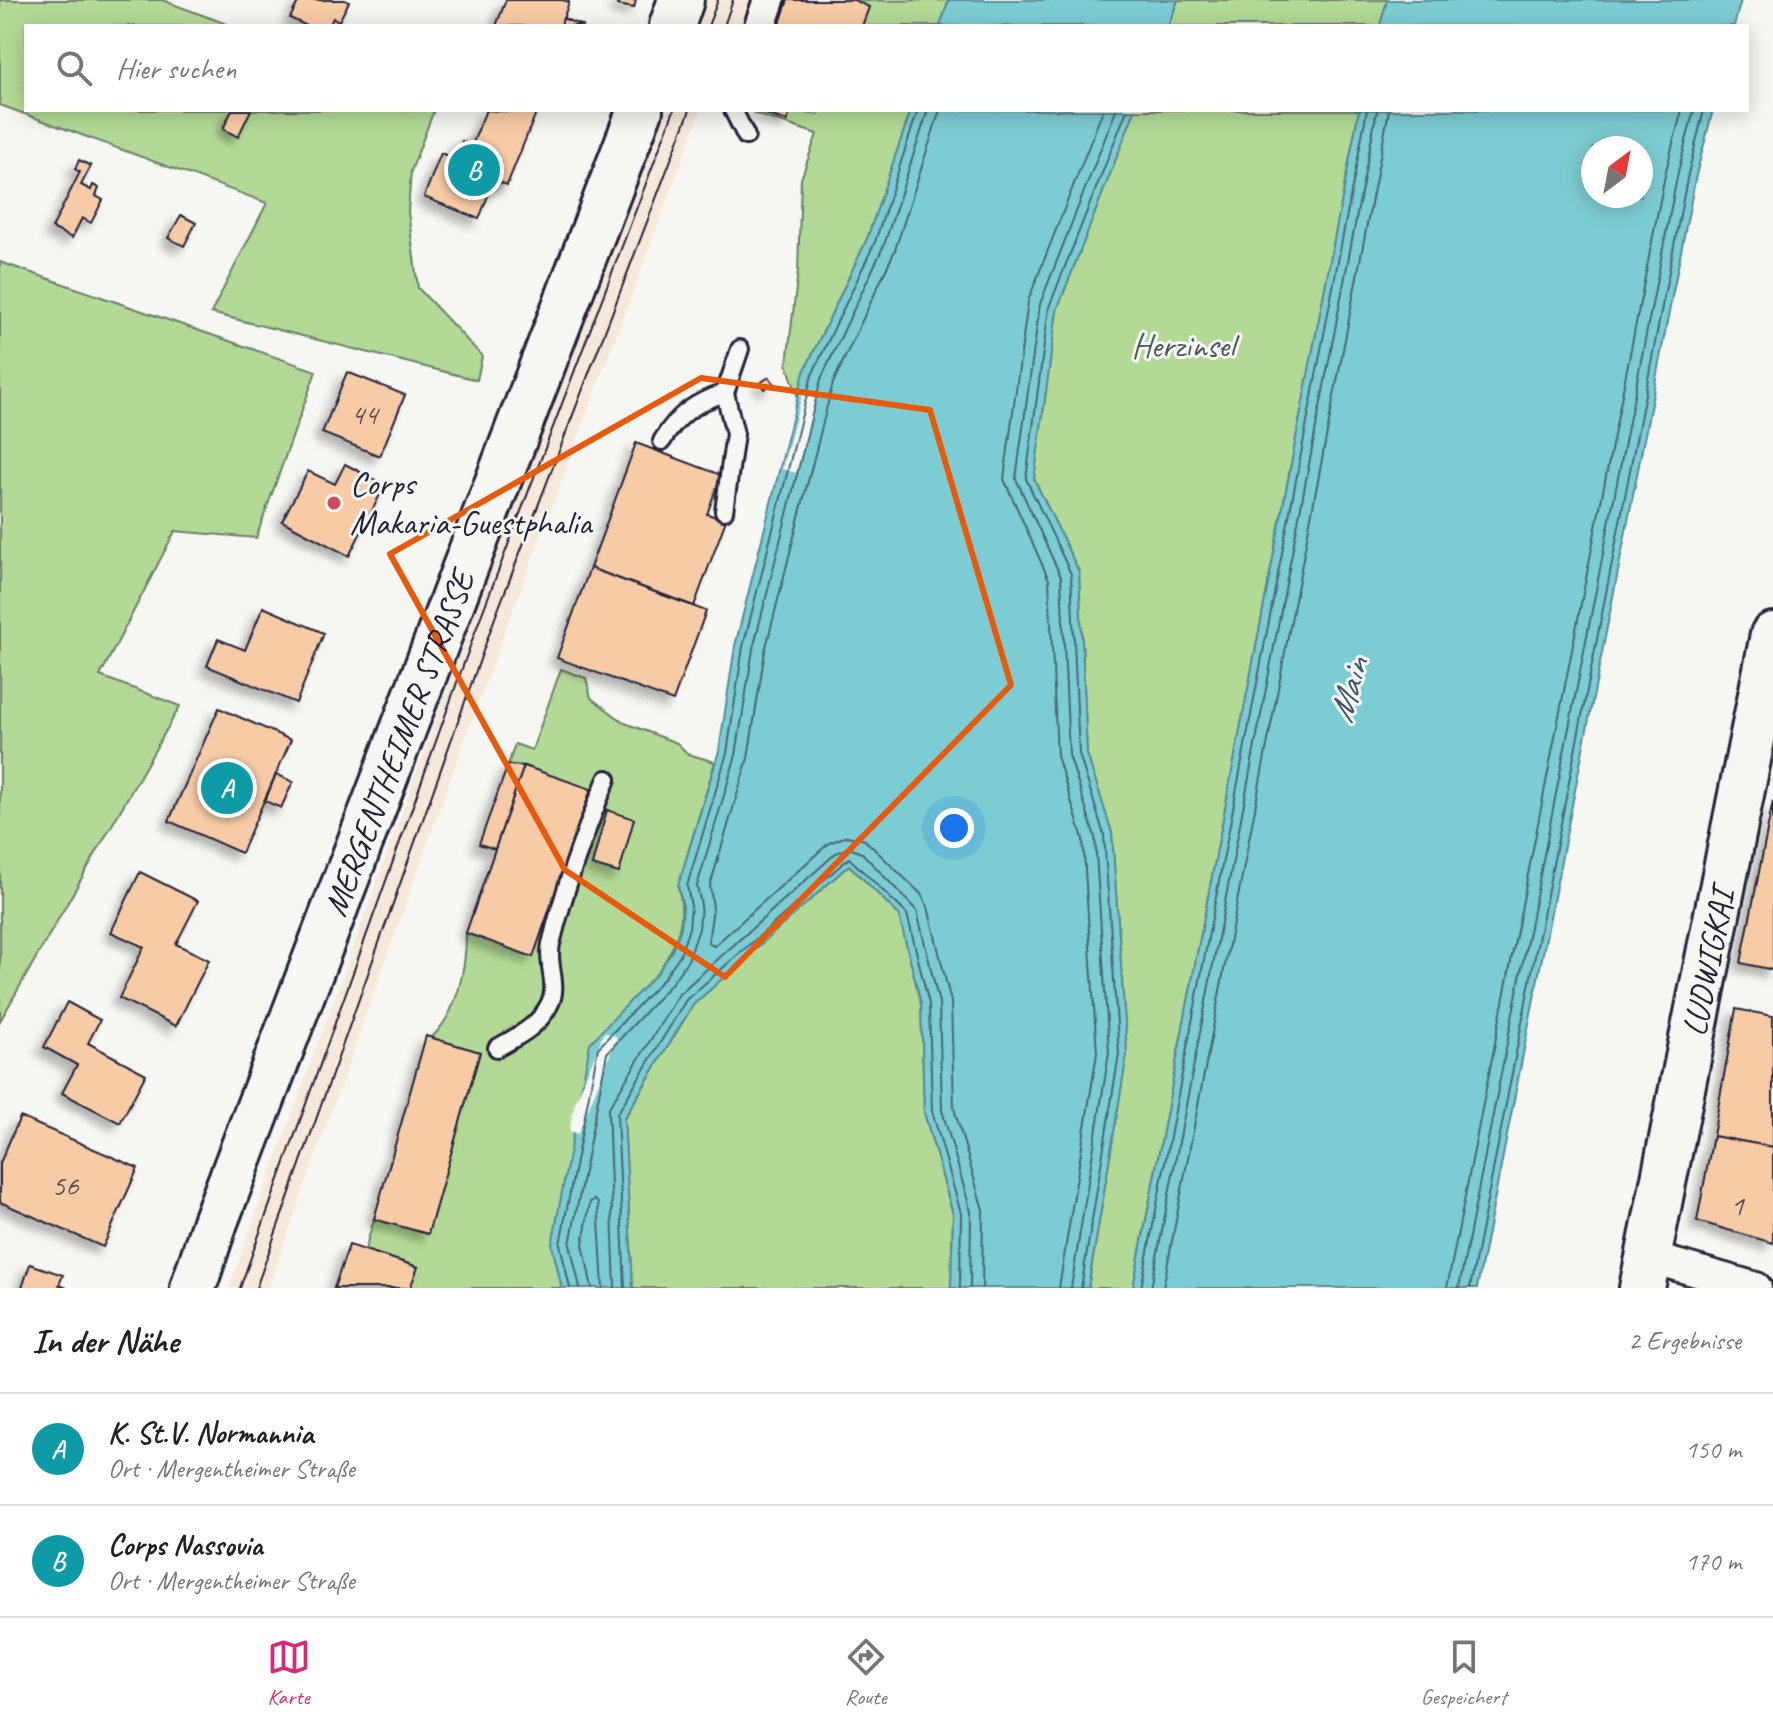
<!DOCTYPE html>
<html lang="de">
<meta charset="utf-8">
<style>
body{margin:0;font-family:Caveat,sans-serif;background:#f2f2f2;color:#222}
.compass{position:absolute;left:1581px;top:136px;width:72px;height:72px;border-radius:50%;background:#fff;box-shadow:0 4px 20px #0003;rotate:32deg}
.you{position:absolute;left:954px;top:828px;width:28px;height:28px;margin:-20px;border:6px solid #fff;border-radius:50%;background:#1a73e8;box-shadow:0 0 0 12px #1a73e833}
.badge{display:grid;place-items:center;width:52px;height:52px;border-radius:50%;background:#db2777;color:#fff;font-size:26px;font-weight:700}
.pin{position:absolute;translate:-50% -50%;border:4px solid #fff;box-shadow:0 2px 8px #0006}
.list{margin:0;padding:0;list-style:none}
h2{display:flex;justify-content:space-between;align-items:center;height:104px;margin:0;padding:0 32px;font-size:34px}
h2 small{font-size:26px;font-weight:400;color:#767676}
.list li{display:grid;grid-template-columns:52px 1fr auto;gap:24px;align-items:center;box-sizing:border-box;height:112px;padding:0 32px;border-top:2px solid #e0e0e0}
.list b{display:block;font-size:30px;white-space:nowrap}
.list p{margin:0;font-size:26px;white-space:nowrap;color:#767676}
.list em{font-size:26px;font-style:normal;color:#767676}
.icon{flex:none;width:44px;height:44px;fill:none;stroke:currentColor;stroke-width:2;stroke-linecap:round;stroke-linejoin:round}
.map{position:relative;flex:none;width:1773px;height:1288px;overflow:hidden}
.search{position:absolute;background:#fff;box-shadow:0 4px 20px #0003;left:24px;right:24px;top:24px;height:88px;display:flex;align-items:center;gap:20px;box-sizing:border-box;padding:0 28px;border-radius:0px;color:#767676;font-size:30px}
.sheet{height:328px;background:#fff}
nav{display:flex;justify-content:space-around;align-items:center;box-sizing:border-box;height:112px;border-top:2px solid #e0e0e0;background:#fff;font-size:22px;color:#767676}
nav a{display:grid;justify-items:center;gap:4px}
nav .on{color:#db2777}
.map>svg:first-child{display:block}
.built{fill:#f6e9db}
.green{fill:#b2da96;stroke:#6a7e68;stroke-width:2}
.water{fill:#7ccdd3;stroke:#588996;stroke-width:2;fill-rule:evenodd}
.pier{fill:#f6f6f2}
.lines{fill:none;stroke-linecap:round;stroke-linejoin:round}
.shore{stroke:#466678;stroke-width:2}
.building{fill:#f7cba6;stroke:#22223b;stroke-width:2;filter:url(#shadow)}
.lane-casing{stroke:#22223b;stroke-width:22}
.street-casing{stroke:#22223b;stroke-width:36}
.secondary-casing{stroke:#22223b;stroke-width:50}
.lane{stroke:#f6f6f2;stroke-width:16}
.street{stroke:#f6f6f2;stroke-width:30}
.secondary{stroke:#f6f6f2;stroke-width:44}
.tram{stroke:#22223b;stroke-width:2}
.marked{fill:none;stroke:#e8590c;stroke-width:6;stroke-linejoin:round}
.poi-dot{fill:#d1495b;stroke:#f6f6f2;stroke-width:3}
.labels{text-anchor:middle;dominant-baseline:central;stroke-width:6;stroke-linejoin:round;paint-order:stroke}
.number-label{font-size:30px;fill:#574c56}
.park-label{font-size:34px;fill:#4d5956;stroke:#f6f6f2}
.poi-label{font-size:34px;fill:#22223b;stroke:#f6f6f2;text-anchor:start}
.street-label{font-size:34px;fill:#22223b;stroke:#f6f6f2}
.water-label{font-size:36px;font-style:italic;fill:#3d5569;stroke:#f6f6f2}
</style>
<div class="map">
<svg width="1773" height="1288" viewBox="0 0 1773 1288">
<defs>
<filter id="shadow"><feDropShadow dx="-7" dy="7" stdDeviation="4" flood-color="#0004"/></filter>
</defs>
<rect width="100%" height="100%" fill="#f6f6f2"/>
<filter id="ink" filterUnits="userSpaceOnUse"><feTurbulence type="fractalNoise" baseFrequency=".0125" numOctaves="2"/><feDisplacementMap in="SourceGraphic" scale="16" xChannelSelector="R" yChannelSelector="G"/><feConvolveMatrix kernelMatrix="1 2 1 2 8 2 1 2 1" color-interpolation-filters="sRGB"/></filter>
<g filter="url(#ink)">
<g class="built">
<polygon points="704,0 757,0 747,26 694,26"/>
<polygon points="701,110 467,732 268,1288 229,1288 657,111"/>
</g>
<g class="green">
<polygon points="0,0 162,0 232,26 26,26 26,110 434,110 411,171 408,212 418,288 482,356 477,380 211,313 267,203 0,105"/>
<polygon points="949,0 940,26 862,26 868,7 853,1"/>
<polygon points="1178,0 1387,0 1380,26 1168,26"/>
<polygon points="752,110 787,121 791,110 818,115 820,110 911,110 867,239 804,372 798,398 787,364 798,271 801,179 817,134 755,114"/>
<polygon points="1135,110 1359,110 1133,1288 1088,1288 1127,1054 1112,833 1087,754 1079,572 1034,479 1057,310"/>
<polygon points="0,262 316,371 256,538 175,531 100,676 180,706 0,1021"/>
<path d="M561,669L586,678L591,698L625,723L677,743L688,754L715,762L678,886C687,920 677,944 658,972L552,1244L562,1288H410L418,1267L365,1250L374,1219L428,1233L480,1052L431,1038C458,1013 466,968 466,933L533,956L591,790L524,766L508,765L515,744L532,750Z"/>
<polygon points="849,865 899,915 921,1004 924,1112 953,1214 951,1288 633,1288 624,1119 693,1005"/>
</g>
<g class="water">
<polygon points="949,0 1178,0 1168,26 940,26"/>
<polygon points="1387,0 1741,0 1734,26 1380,26"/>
<polygon points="911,110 1135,110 1057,310 1034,479 1079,572 1087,754 1112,833 1127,1054 1088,1288 951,1288 953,1214 924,1112 921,1004 899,915 849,865 693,1005 624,1118 633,1288 562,1288 552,1245 590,1043 658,972 672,951 681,928 683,906 678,886 719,751 735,646 804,372 867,239"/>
<path d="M1359,110H1713L1696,175L1477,1288H1133ZM1641,148V196H1593V148Z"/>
</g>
<g class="pier">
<polygon points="802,395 817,399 797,473 782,469"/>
<polygon points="604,1032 617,1037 578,1134 569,1131 574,1106"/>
</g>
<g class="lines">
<g class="shore">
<polyline points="940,110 895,250 833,383 765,651 748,758 710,886 713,908 708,943 714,946 829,843 847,836 865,840 921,894 928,907 951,1002 954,1108 983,1210 982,1288"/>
<polyline points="570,1288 560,1244 598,1048 664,978 680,955 689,928 691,906 687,886 727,753 743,647 812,375 875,242 918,110"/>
<polyline points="580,1288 570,1244 607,1053 671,984 688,960 699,929 701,905 697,886 736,755 753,649 821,379 884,245 928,110"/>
<polyline points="592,1288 583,1244 590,1202 594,1200 598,1203 603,1288"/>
<polyline points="615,1288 608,1109 679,994 836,853 849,848 862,853 917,911 939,1003 942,1110 971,1212 970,1288"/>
<polyline points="625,1288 617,1114 686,1000 849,858 907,914 929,1004 932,1111 961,1213 960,1288"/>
<polyline points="1059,1288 1097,1053 1083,839 1057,756 1049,580 1004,479 1028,301 1103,110"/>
<polyline points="1071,1288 1109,1053 1095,837 1069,755 1061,577 1016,479 1040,304 1116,110"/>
<polyline points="1081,1288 1119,1054 1104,835 1079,754 1071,574 1026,479 1049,307 1127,110"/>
<polyline points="1141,1288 1367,110"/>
<polyline points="1151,1288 1377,110"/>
<polyline points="1163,1288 1389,110"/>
<polyline points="1447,1288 1666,170 1682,110"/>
<polyline points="1459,1288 1678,172 1694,110"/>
<polyline points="1470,1288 1688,174 1704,110"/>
</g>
</g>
<g class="building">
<polygon points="299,0 345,0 349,2 339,21 333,18 329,26 307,26 290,18"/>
<polygon points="506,0 563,0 569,2 561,26 496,26"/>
<polygon points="618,0 636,0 634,8 617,5"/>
<polygon points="788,0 854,0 869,7 862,26 779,26"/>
<polygon points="563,18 572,22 583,26 561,26"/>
<polygon points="232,110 251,110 238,137 223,129"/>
<polygon points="486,110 536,113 507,185 494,180 479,219 424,197 441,153 455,159 462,141 472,145"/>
<polygon points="755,110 791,110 787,121"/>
<polygon points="79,160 91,166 81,185 91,190 93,185 99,188 96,196 103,200 91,223 82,218 72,238 52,228 80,172 75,169"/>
<polygon points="181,215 196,223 184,246 168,238"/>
<polygon points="347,372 405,395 380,456 322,433"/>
<polygon points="769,377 774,383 764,389 760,383"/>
<polygon points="636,443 721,475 707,514 726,520 694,606 590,568"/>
<polygon points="345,464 385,485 349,556 282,521 308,471 335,484"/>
<polygon points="590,568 706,611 673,701 557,658"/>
<polygon points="263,607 324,633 296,703 207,666 218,639 245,650"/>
<polygon points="219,708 291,740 241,853 169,821"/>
<polygon points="508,765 524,766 495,849 479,844"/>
<polygon points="524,766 591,789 533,957 466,933"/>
<polygon points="276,774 293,782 281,808 265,801"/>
<polygon points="1773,801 1773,970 1741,963"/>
<polygon points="607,810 634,819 619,873 592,865"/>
<polygon points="140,872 198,901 176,944 209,960 176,1026 119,998 144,947 111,932"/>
<polygon points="67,1002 100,1020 88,1043 146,1074 120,1123 62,1093 77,1065 44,1047"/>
<polygon points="1736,1009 1773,1016 1773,1147 1713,1136"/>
<polygon points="426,1036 480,1052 428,1234 374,1219"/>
<polygon points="20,1117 138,1168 103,1247 0,1202 0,1163"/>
<polygon points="1713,1136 1773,1147 1773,1243 1697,1221"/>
<polygon points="349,1245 418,1267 410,1288 334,1288"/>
<polygon points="30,1264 63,1275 59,1285 67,1288 22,1288"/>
</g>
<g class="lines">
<defs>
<g id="lane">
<polyline points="733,110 746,136"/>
<path d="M662,441C678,414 696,402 725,393"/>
<polyline points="724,511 735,434 725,393 740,349"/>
<path d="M497,1048C518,1036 538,1027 549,1005C560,986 546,965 551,944C565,887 584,833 607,779"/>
</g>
<g id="street">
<polyline points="760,26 769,0"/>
<polyline points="1648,1257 1756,1288"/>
</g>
<g id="secondary">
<polyline points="672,26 681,0"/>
<path id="s1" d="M193,1288L215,1222L640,110"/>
<path id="s2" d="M1642,1288L1773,635"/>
</g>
</defs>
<use href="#lane" class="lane-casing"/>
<use href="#street" class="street-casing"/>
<use href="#secondary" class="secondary-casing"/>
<use href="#lane" class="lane"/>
<use href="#street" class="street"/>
<use href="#secondary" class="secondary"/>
<g class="tram">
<polyline points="708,26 718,0"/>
<polyline points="724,26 733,0"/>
<polyline points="240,1288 478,624 674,110"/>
<polyline points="256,1288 493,623 690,110"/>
</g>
</g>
</g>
<path class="marked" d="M701,378L930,410L1011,685L725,977L565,870L390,554Z"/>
<circle class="poi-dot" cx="334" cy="503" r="8"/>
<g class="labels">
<g class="number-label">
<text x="364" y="414">44</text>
<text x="65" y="1185">56</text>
<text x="1737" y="1205">1</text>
</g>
<g class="park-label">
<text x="1183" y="345">Herzinsel</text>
</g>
<g class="poi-label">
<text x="350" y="483">Corps<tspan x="350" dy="39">Makaria-Guestphalia</tspan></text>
</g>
<g class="street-label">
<text stroke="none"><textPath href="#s1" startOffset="582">MERGENTHEIMER STRASSE</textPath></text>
<text stroke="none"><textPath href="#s2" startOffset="332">LUDWIGKAI</textPath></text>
</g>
<g class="water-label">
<text transform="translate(1348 690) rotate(-74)">Main</text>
</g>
</g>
</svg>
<svg class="compass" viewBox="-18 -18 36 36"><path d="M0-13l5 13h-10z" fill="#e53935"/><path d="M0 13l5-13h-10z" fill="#767676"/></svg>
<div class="you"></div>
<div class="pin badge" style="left:227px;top:788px;background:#0f9aa8">A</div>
<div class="pin badge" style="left:474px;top:170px;background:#0f9aa8">B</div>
<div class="search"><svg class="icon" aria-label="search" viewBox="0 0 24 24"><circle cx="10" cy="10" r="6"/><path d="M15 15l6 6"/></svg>Hier suchen</div>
</div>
<section class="sheet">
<h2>In der Nähe<small>2 Ergebnisse</small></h2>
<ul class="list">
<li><span class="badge" style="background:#0f9aa8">A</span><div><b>K. St.V. Normannia</b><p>Ort · Mergentheimer Straße</p></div><em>150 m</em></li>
<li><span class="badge" style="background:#0f9aa8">B</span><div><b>Corps Nassovia</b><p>Ort · Mergentheimer Straße</p></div><em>170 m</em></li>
</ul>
</section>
<nav>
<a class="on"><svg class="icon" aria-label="map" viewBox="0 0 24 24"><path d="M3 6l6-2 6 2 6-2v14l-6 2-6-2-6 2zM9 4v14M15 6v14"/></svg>Karte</a>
<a><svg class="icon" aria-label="directions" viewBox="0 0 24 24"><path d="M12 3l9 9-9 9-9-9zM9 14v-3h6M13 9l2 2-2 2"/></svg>Route</a>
<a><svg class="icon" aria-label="saved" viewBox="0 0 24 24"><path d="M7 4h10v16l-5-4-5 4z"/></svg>Gespeichert</a>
</nav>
